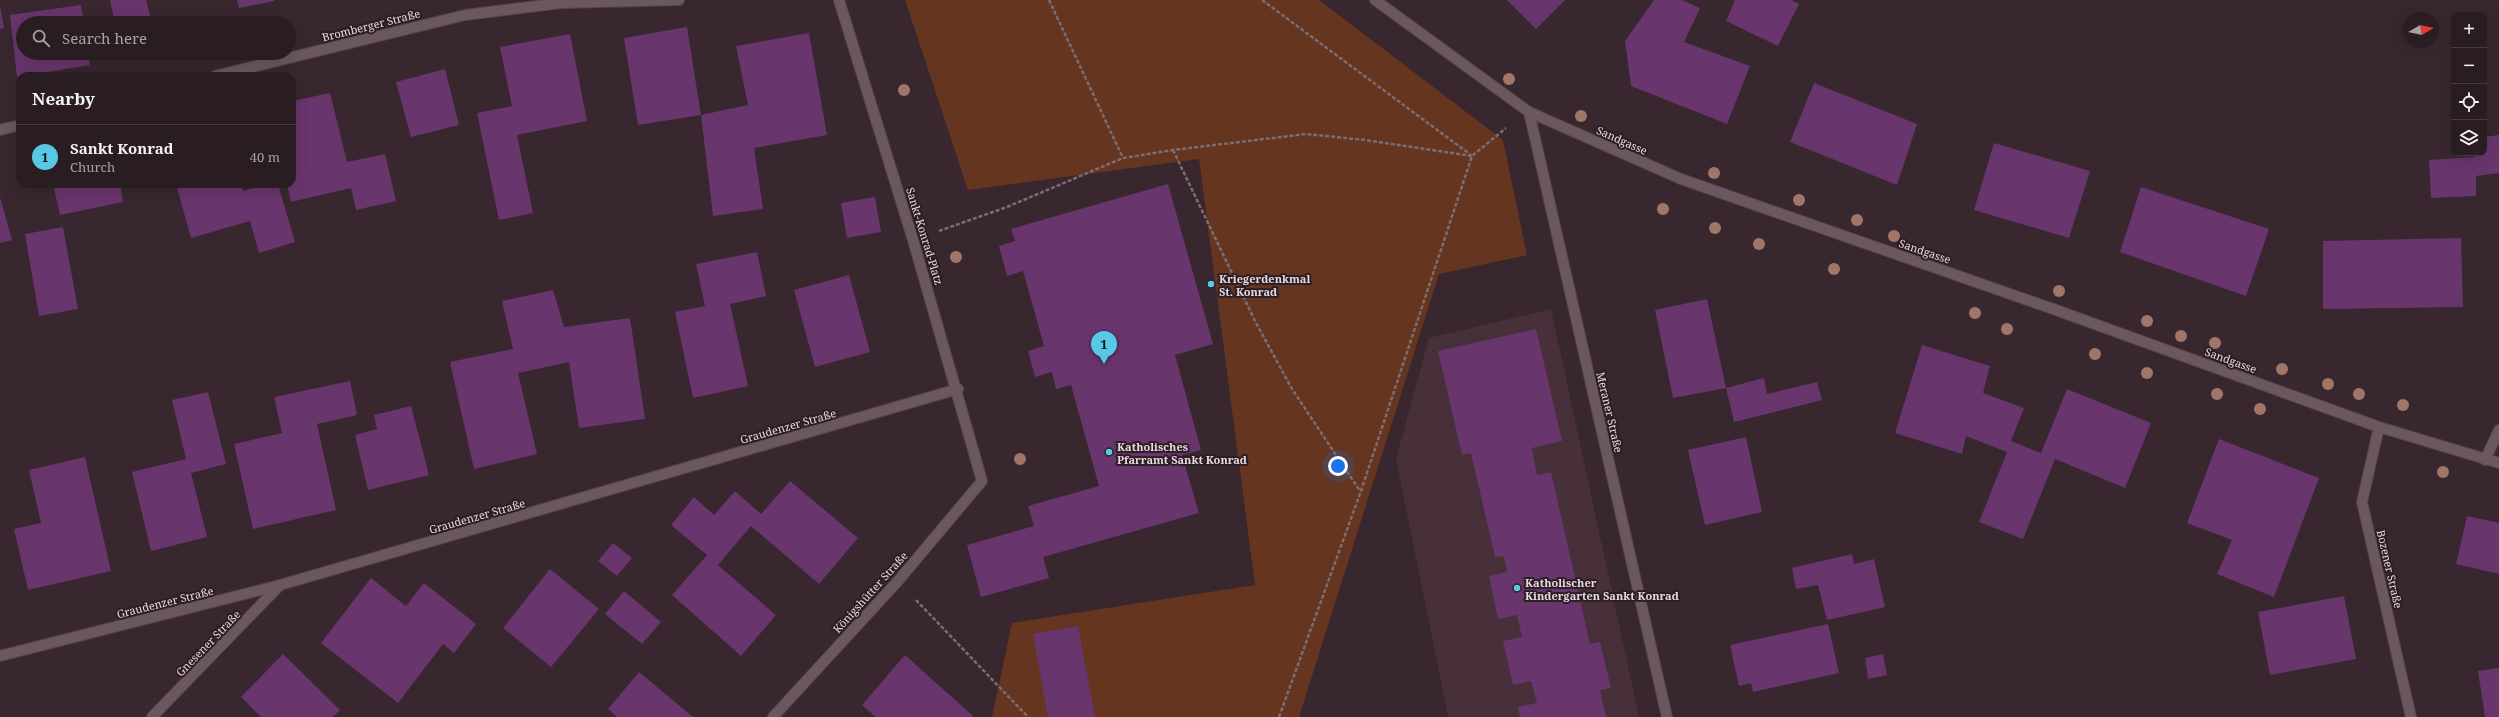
<!DOCTYPE html>
<meta charset="utf-8">
<style>
body{margin:0;font-family:"Noto Serif",serif;background:#32262a;color:#f1f3f6}
.controls{position:absolute;right:12px;top:12px;display:grid;overflow:hidden;border-radius:8px;box-shadow:0 4px 16px #0002}
.controls button{width:36px;height:36px;display:grid;place-items:center;padding:0;border:0;border-bottom:1px solid #463b40;background:#2a1d22;color:#f1f3f6;font:20px sans-serif}
.compass{position:absolute;left:2403px;top:12px;width:36px;height:36px;border-radius:50%;background:#2a1d22;box-shadow:0 4px 16px #0002;rotate:81deg}
.you{position:absolute;left:1338px;top:466px;width:14px;height:14px;margin:-10px;border:3px solid #fff;border-radius:50%;background:#1a73e8;box-shadow:0 0 0 6px #1a73e833}
.badge{display:grid;place-items:center;width:26px;height:26px;border-radius:50%;background:#58c9e4;color:#111;font-size:13px;font-weight:700}
.pin{position:absolute;translate:-50% -33px;filter:drop-shadow(0 1px 2px #0008)}
.pin::after{content:'';position:absolute;top:21px;width:14px;height:12px;background:inherit;clip-path:polygon(0 0,100% 0,50% 100%)}
.list{margin:0;padding:0;list-style:none}
h2{display:flex;justify-content:space-between;align-items:center;height:52px;margin:0;padding:0 16px;font-size:17px}
h2 small{font-size:13px;font-weight:400;color:#a5a2a5}
.list li{display:grid;grid-template-columns:26px 1fr auto;gap:12px;align-items:center;box-sizing:border-box;height:64px;padding:0 16px;border-top:1px solid #463b40}
.list b{display:block;font-size:15px;white-space:nowrap}
.list p{margin:0;font-size:13px;white-space:nowrap;color:#a5a2a5}
.list em{font-size:13px;font-style:normal;color:#a5a2a5}
.icon{flex:none;width:22px;height:22px;fill:none;stroke:currentColor;stroke-width:2;stroke-linecap:round;stroke-linejoin:round}
.map{position:relative;flex:none;width:2499px;height:717px;overflow:hidden}
.search{position:absolute;background:#2a1d22;box-shadow:0 4px 16px #0002;left:16px;top:16px;width:280px;height:44px;display:flex;align-items:center;gap:10px;box-sizing:border-box;padding:0 14px;border-radius:22px;color:#a5a2a5;font-size:15px}
.panel{position:absolute;background:#2a1d22;box-shadow:0 4px 16px #0002;left:16px;top:72px;width:280px;height:116px;border-radius:12px}
.map>svg:first-child{display:block}
.built{fill:#47303a}
.green{fill:#65351f}
.building{fill:#68356d}
.lines{fill:none;stroke-linecap:round;stroke-linejoin:round}
.minor-casing{stroke:#52454b;stroke-width:12}
.tertiary-casing{stroke:#52454b;stroke-width:12}
.path{stroke:#7b6d73;stroke-width:2.5;stroke-dasharray:4 2;stroke-linecap:butt}
.minor{stroke:#6a575f;stroke-width:10}
.tertiary{stroke:#6a575f;stroke-width:10}
.tree{fill:#a07669}
.poi-dot{fill:#58c9e4;stroke:#2d1d25;stroke-width:1.5}
.labels{text-anchor:middle;dominant-baseline:central;stroke-width:4;stroke-linejoin:round;paint-order:stroke}
.street-label{font-size:11px;fill:#e5dadf;stroke:#2d1d25}
.poi-label{font-size:11px;font-weight:bold;fill:#e5dadf;stroke:#2d1d25;text-anchor:start}
</style>
<div class="map">
<svg width="2499" height="717" viewBox="0 0 2499 717">
<rect width="100%" height="100%" fill="#38272e"/>
<polygon class="built" points="1551,309 1639,717 1448,717 1396,459 1429,338"/>
<polygon class="green" points="905,0 1319,0 1503,140 1527,255 1439,274 1299,717 992,717 1012,623 1255,585 1199,159 968,190"/>
<g class="building">
<polygon points="110,0 146,0 152,23 115,23"/>
<polygon points="237,0 274,0 274,1 239,8"/>
<polygon points="1507,0 1565,0 1536,29"/>
<polygon points="1654,0 1682,0 1700,8 1684,42 1750,66 1727,124 1631,86 1625,41"/>
<polygon points="1735,0 1791,0 1799,4 1778,46 1726,21"/>
<polygon points="81,5 84,23 23,23 23,53 88,53 90,65 17,77 10,15"/>
<polygon points="0,6 4,28 0,29"/>
<polygon points="687,27 701,115 638,125 624,38"/>
<polygon points="809,33 827,135 754,148 763,209 713,216 701,115 748,105 736,46"/>
<polygon points="570,34 587,121 517,135 533,213 499,220 477,113 512,106 500,47"/>
<polygon points="445,69 459,125 411,137 396,82"/>
<polygon points="1814,83 1917,124 1897,185 1790,142"/>
<polygon points="330,93 347,162 385,154 396,201 356,210 351,188 291,202 287,184 292,184 292,101"/>
<polygon points="2499,135 2499,173 2476,176 2476,196 2431,198 2429,160 2475,157 2474,153 2484,153 2484,137"/>
<polygon points="1994,143 2090,171 2069,238 1974,210"/>
<polygon points="53,184 120,184 123,202 60,215"/>
<polygon points="176,184 241,184 243,191 269,184 278,184 295,242 259,253 250,221 191,238"/>
<polygon points="1168,184 1213,344 1175,355 1201,450 1182,455 1199,513 1043,557 1049,578 981,597 967,545 1034,526 1028,506 1099,486 1071,385 1056,389 1052,372 1035,377 1028,351 1044,346 1023,271 1007,276 999,246 1015,241 1011,229"/>
<polygon points="2141,187 2269,229 2246,296 2120,252"/>
<polygon points="0,197 12,240 0,243"/>
<polygon points="875,197 881,232 847,238 841,203"/>
<polygon points="63,227 78,309 39,316 25,234"/>
<polygon points="2461,238 2463,307 2323,309 2323,241"/>
<polygon points="757,252 766,296 730,304 748,386 693,398 675,312 705,306 696,264"/>
<polygon points="849,275 870,352 815,367 794,290"/>
<polygon points="553,290 564,327 630,318 645,419 579,428 569,362 518,373 537,454 474,469 450,362 513,349 502,301"/>
<polygon points="1707,299 1726,388 1673,398 1655,310"/>
<polygon points="1536,329 1562,441 1532,448 1537,475 1551,472 1590,644 1600,642 1611,688 1600,690 1606,717 1520,717 1518,707 1537,703 1531,681 1513,685 1503,641 1522,637 1517,615 1498,619 1489,576 1507,572 1504,556 1495,557 1471,453 1462,455 1438,351"/>
<polygon points="1922,345 1990,366 1983,393 2024,408 2011,441 2041,453 2067,389 2151,423 2125,488 2055,459 2023,539 1979,522 2007,452 1966,436 1962,454 1895,433"/>
<polygon points="1764,378 1767,394 1817,382 1822,400 1734,422 1726,388"/>
<polygon points="350,381 357,415 317,424 336,510 253,529 234,444 282,433 274,397"/>
<polygon points="208,392 226,464 191,473 207,537 151,551 132,472 186,459 172,400"/>
<polygon points="411,406 429,475 368,490 355,435 377,429 374,415"/>
<polygon points="1746,437 1762,512 1705,525 1688,450"/>
<polygon points="2219,439 2319,478 2274,597 2217,574 2232,540 2187,523"/>
<polygon points="85,457 111,571 28,590 14,529 41,523 29,470"/>
<polygon points="790,481 858,538 819,584 751,526 718,565 776,615 741,656 672,595 707,555 671,525 694,497 714,515 735,491 761,514"/>
<polygon points="2467,516 2499,523 2499,574 2456,564"/>
<polygon points="613,543 632,558 617,576 598,561"/>
<polygon points="1852,554 1854,564 1874,559 1885,607 1827,620 1818,585 1796,589 1792,568"/>
<polygon points="550,569 599,609 551,667 503,628"/>
<polygon points="371,578 406,606 424,583 476,624 454,653 443,644 398,703 321,643"/>
<polygon points="624,591 661,622 642,644 605,614"/>
<polygon points="2344,596 2356,659 2270,675 2258,612"/>
<polygon points="1828,624 1839,673 1753,692 1751,683 1739,686 1730,645"/>
<polygon points="1078,626 1095,717 1048,717 1033,634"/>
<polygon points="283,654 340,710 333,717 261,717 241,697"/>
<polygon points="1883,654 1887,675 1868,679 1865,658"/>
<polygon points="905,655 973,716 972,717 876,717 862,705"/>
<polygon points="2499,668 2499,717 2485,717 2478,671"/>
<polygon points="639,672 693,717 617,717 608,709"/>
</g>
<g class="lines">
<defs>
<g id="minor">
<polyline points="215,76 465,15 561,3 679,0"/>
<polyline points="1529,112 1667,717"/>
<polyline points="0,130 20,125"/>
<polyline points="2379,427 2362,502 2411,717"/>
<polyline points="2485,460 2499,430"/>
<polyline points="0,656 280,585 958,389"/>
<polyline points="152,717 280,585"/>
<polyline points="773,717 898,581 982,481 913,240 839,0"/>
</g>
<polyline id="tertiary" points="1375,0 1529,112 1681,179 2056,310 2379,427 2499,463"/>
</defs>
<use href="#minor" class="minor-casing"/>
<use href="#tertiary" class="tertiary-casing"/>
<g class="path">
<polyline points="1049,0 1123,158"/>
<polyline points="1262,0 1471,155"/>
<polyline points="1173,150 1255,321 1292,389 1360,491"/>
<polyline points="939,231 1007,207 1123,158 1173,150 1306,134 1365,140 1472,156"/>
<polyline points="916,600 1028,717"/>
<polyline points="1279,717 1361,491 1472,156 1506,128"/>
</g>
<use href="#minor" class="minor"/>
<use href="#tertiary" class="tertiary"/>
</g>
<g class="tree">
<circle cx="1509" cy="79" r="6"/>
<circle cx="904" cy="90" r="6"/>
<circle cx="1581" cy="116" r="6"/>
<circle cx="1714" cy="173" r="6"/>
<circle cx="1799" cy="200" r="6"/>
<circle cx="1663" cy="209" r="6"/>
<circle cx="1857" cy="220" r="6"/>
<circle cx="1715" cy="228" r="6"/>
<circle cx="1894" cy="236" r="6"/>
<circle cx="1759" cy="244" r="6"/>
<circle cx="956" cy="257" r="6"/>
<circle cx="1834" cy="269" r="6"/>
<circle cx="2059" cy="291" r="6"/>
<circle cx="1975" cy="313" r="6"/>
<circle cx="2147" cy="321" r="6"/>
<circle cx="2007" cy="329" r="6"/>
<circle cx="2181" cy="336" r="6"/>
<circle cx="2215" cy="343" r="6"/>
<circle cx="2095" cy="354" r="6"/>
<circle cx="2282" cy="369" r="6"/>
<circle cx="2147" cy="373" r="6"/>
<circle cx="2328" cy="384" r="6"/>
<circle cx="2217" cy="394" r="6"/>
<circle cx="2359" cy="394" r="6"/>
<circle cx="2403" cy="405" r="6"/>
<circle cx="2260" cy="409" r="6"/>
<circle cx="1020" cy="459" r="6"/>
<circle cx="2443" cy="472" r="6"/>
</g>
<g class="poi-dot">
<circle cx="1211" cy="284" r="4"/>
<circle cx="1109" cy="452" r="4"/>
<circle cx="1517" cy="588" r="4"/>
</g>
<g class="labels">
<g class="street-label">
<text transform="translate(371 25) rotate(-14)">Bromberger Straße</text>
<text transform="translate(1622 140) rotate(24)">Sandgasse</text>
<text transform="translate(925 236) rotate(73)">Sankt-Konrad-Platz</text>
<text transform="translate(1925 251) rotate(19)">Sandgasse</text>
<text transform="translate(2231 360) rotate(20)">Sandgasse</text>
<text transform="translate(1610 412) rotate(77)">Meraner Straße</text>
<text transform="translate(788 426) rotate(-16)">Graudenzer Straße</text>
<text transform="translate(477 516) rotate(-16)">Graudenzer Straße</text>
<text transform="translate(2390 569) rotate(77)">Bozener Straße</text>
<text transform="translate(870 592) rotate(-48)">Königshütter Straße</text>
<text transform="translate(165 602) rotate(-14)">Graudenzer Straße</text>
<text transform="translate(208 643) rotate(-46)">Gnesener Straße</text>
</g>
<g class="poi-label">
<text x="1219" y="278">Kriegerdenkmal<tspan x="1219" dy="13">St. Konrad</tspan></text>
<text x="1117" y="446">Katholisches<tspan x="1117" dy="13">Pfarramt Sankt Konrad</tspan></text>
<text x="1525" y="582">Katholischer<tspan x="1525" dy="13">Kindergarten Sankt Konrad</tspan></text>
</g>
</g>
</svg>
<div class="controls">
<button>+</button>
<button>−</button>
<button><svg class="icon" aria-label="locate" viewBox="0 0 24 24"><circle cx="12" cy="12" r="6"/><path d="M12 2v4M12 18v4M2 12h4M18 12h4"/></svg></button>
<button><svg class="icon" aria-label="layers" viewBox="0 0 24 24"><path d="M12 4l9 5-9 5-9-5zM3 14l9 5 9-5"/></svg></button>
</div>
<svg class="compass" viewBox="-18 -18 36 36"><path d="M0-13l5 13h-10z" fill="#e53935"/><path d="M0 13l5-13h-10z" fill="#a5a2a5"/></svg>
<div class="you"></div>
<div class="pin badge" style="left:1104px;top:364px">1</div>
<div class="search"><svg class="icon" aria-label="search" viewBox="0 0 24 24"><circle cx="10" cy="10" r="6"/><path d="M15 15l6 6"/></svg>Search here</div>
<section class="panel">
<h2>Nearby<small></small></h2>
<ul class="list">
<li><span class="badge">1</span><div><b>Sankt Konrad</b><p>Church</p></div><em>40 m</em></li>
</ul>
</section>
</div>
